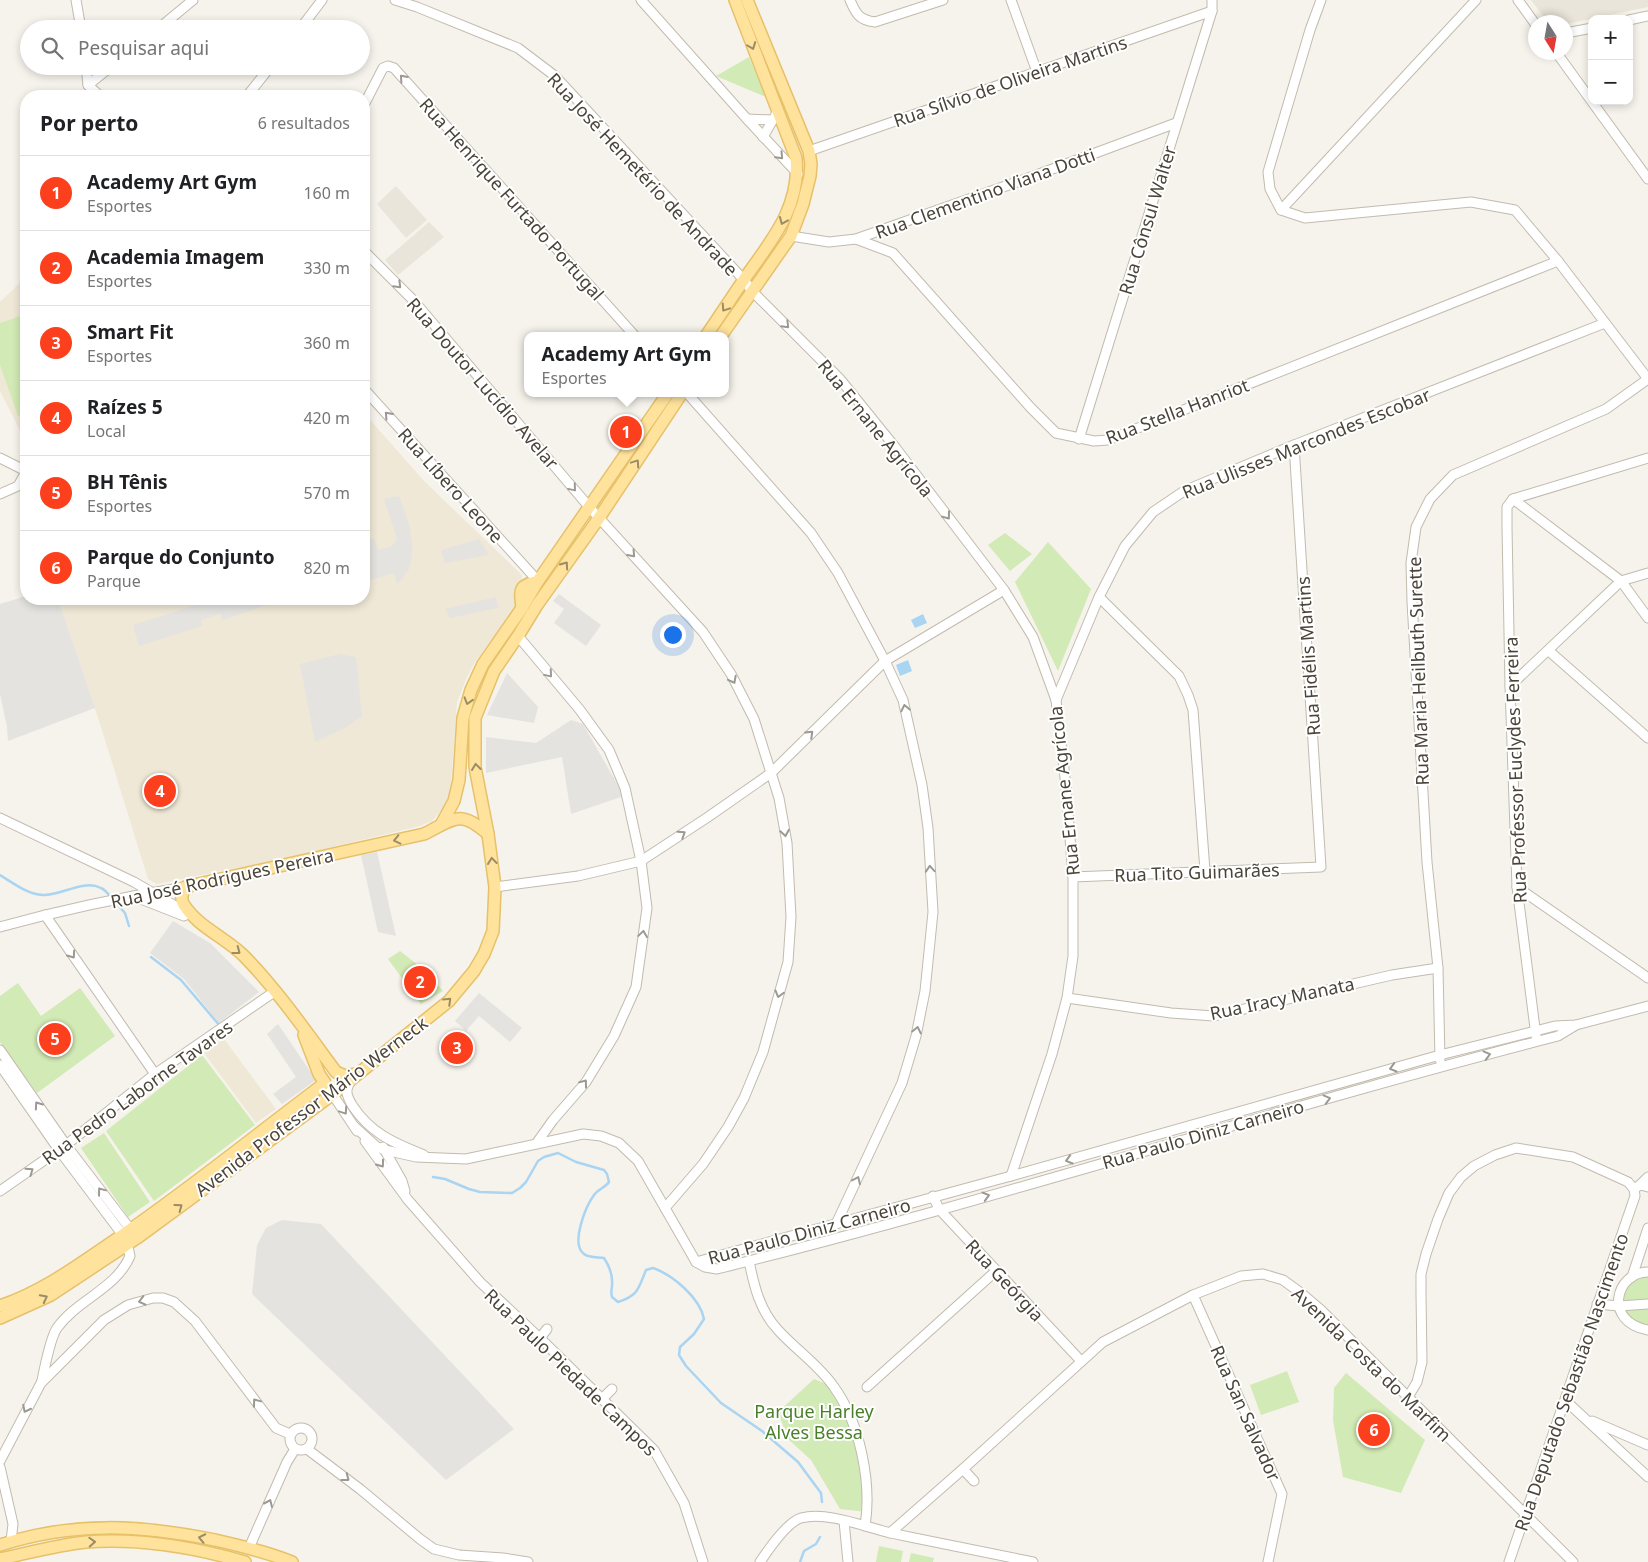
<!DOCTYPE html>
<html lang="pt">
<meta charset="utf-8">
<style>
body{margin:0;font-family:"Noto Sans",sans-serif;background:#f6f6f6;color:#202124}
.controls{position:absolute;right:15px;top:15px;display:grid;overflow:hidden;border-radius:10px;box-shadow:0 2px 8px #0003}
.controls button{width:45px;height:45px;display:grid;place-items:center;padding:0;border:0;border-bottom:1px solid #e0e0e0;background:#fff;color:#202124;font:25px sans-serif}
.compass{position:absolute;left:1528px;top:15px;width:45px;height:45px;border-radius:50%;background:#fff;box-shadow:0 2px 8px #0003;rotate:169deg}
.you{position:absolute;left:672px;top:634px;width:18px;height:18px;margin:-12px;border:4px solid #fff;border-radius:50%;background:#1a73e8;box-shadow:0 0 0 8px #1a73e833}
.badge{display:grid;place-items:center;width:32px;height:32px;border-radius:50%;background:#fc3f1d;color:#fff;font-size:16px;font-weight:700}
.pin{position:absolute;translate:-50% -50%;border:2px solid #fff;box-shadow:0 1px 5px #0006}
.popup{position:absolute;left:524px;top:332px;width:205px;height:65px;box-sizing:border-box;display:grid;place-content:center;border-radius:10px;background:#fff;filter:drop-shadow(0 1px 4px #0005);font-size:16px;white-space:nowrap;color:#757577}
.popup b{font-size:19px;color:#202124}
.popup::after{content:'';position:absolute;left:50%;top:100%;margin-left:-10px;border:10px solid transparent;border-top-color:#fff}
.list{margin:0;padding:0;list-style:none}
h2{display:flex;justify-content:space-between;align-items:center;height:65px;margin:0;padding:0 20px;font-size:21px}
h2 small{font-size:16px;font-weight:400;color:#757577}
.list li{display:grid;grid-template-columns:32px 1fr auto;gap:15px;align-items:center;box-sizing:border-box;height:75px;padding:0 20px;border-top:1px solid #e0e0e0}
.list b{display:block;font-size:19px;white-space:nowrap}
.list p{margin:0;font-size:16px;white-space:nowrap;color:#757577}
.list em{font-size:16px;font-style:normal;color:#757577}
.icon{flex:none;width:28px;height:28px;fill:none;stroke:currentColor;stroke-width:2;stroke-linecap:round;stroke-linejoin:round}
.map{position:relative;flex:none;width:1648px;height:1562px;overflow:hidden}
.search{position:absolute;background:#fff;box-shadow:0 2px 8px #0003;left:20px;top:20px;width:350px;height:55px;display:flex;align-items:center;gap:12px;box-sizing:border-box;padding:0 18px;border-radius:28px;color:#757577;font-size:19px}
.panel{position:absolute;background:#fff;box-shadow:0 2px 8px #0003;left:20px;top:90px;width:350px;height:515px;border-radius:20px}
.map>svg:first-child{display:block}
.residential{fill:#eae5da}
.education{fill:#efe8d6}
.green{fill:#d2eab5}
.parking{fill:#e5e3e0}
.water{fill:#a9d4f2}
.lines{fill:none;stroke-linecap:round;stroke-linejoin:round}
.stream{stroke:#a9d4f2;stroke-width:2.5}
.minor-casing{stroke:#c2bbae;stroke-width:11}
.major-casing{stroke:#e6c16a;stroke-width:14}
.minor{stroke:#fff;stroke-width:9}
.major{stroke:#ffe39c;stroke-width:11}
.oneway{stroke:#9c8c66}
.oneway2{stroke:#9c9892}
.labels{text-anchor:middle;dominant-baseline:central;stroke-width:4;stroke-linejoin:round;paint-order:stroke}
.street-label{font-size:18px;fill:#4b4439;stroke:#fff}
.park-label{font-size:18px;fill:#4a7f2a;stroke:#fff}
</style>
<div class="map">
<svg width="1648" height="1562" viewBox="0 0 1648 1562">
<rect width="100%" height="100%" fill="#f6f3ec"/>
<g class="residential">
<polygon points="1531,0 1648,0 1648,7 1566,24 1566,22 1548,22"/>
<polygon points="396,186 427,220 406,238 377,204"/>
<polygon points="429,222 444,237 398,275 385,260"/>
</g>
<g class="education">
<polygon points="26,277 26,442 0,391 0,302"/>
<polygon points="364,413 425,482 522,575 518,605 476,660 467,677 457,702 450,796 444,807 432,821 420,826 282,859 157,884 148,879 101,727 58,599 364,599"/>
<polygon points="224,1039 276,1109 256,1123 204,1053"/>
</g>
<g class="green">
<polygon points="749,57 766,97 716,76"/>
<polygon points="26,314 26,413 18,416 0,365 0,323"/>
<polygon points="1005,533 1032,554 1010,571 988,545"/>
<polygon points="1048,542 1091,589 1058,671 1015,582"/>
<polygon points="400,951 428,973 443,991 421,1004 388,959"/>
<polygon points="18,983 41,1016 80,988 115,1036 37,1093 0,1042 0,996"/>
<polygon points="202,1055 255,1125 154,1201 106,1131"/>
<polygon points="104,1133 150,1202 128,1217 81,1148"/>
<path d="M1648,1272V1330L1626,1321C1617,1286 1616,1289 1648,1272Z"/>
<polygon points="1287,1371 1299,1402 1261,1415 1250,1385"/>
<polygon points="1346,1373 1425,1440 1401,1493 1343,1477 1333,1420 1334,1388"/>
<polygon points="814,1379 826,1384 850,1422 863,1469 866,1512 840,1509 811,1460 788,1439 778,1412"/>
<polygon points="879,1546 903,1551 901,1562 876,1562"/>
<polygon points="911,1553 934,1558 933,1562 909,1562"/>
</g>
<g class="parking">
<polygon points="399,496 409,524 412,542 412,556 409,569 402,579 397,584 394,573 364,582 364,541 374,538 378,550 392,546 397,539 384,499"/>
<polygon points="479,539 489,555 445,563 441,550"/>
<polygon points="559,594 601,625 586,646 554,623 564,609 553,601"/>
<polygon points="26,596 26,599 58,599 95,708 8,741 7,727 0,694 0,604"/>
<polygon points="496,597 498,608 450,618 445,609"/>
<polygon points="215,599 285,599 223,620 220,614 201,620 202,626 139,646 133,625"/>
<polygon points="340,654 356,657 362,716 345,728 315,742 300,664"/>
<polygon points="507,673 538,707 534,723 487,715"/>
<polygon points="571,720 583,724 624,796 571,814 562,757 486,773 486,737 536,743"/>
<polygon points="377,852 396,936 378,932 361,855"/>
<polygon points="173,921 210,943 259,992 219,1023 184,979 150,953"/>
<polygon points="479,993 522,1028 510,1042 479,1016 466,1031 455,1021"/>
<polygon points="278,1024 316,1080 282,1104 273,1094 296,1077 267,1034"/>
<polygon points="282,1220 321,1224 514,1429 446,1480 252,1294 257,1245 266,1228"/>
</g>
<g class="water">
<polygon points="923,614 927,623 915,628 911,620"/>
<polygon points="908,660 912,671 900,676 896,665"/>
</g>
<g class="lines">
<g class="stream">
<path d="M0,875C13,883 27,894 43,895C61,896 83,879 101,888C106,890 109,895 112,899"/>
<polyline points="116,903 125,913 129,926"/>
<polyline points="151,957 181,980 220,1026"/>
<path d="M433,1177L445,1179L469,1189L480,1192L512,1193L520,1188L526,1182L538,1161L544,1157L558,1153L576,1162L604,1170L607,1174L609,1182C605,1188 598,1189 594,1195C586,1206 570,1244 584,1254C589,1258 598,1257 604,1258C608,1264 612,1273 612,1281C613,1287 610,1291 612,1297L618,1302C639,1295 638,1289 646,1270L653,1268C673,1275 700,1298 704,1319L694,1334L680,1347L679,1355L686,1366L721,1403L762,1431L798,1462L821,1493L822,1502"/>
<polyline points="800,1562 804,1551 816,1544 820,1537"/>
</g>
<defs>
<g id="minor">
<polyline points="76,0 81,29"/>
<polyline points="395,0 417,7 518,48 555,76 744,280 752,291 840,379 895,447 1004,590 1033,637 1056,700 1066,786 1073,877 1073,956 1067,998 1052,1054 1011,1176"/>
<polyline points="641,0 747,119 798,174"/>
<path d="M850,0C856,14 859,20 875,22L943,0"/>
<polyline points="1011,0 1037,72"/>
<polyline points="1321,0 1310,30 1268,172 1270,189 1281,210 1305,218 1471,202 1515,210 1558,261 1648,379"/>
<polyline points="1518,0 1536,25"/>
<polyline points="1629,20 1648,16"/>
<polyline points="158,29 193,0"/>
<polyline points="300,29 322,0"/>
<polyline points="1566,33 1592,28"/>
<polyline points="1556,52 1648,179"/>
<polyline points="86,66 88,85 100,96"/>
<polyline points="88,85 112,66"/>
<polyline points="247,96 271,66"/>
<polyline points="364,105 383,68 388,66 394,68 635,336"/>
<polyline points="747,119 772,120"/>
<polyline points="763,137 778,111"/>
<polyline points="809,151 1212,11"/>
<polyline points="1281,210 1476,0"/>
<polyline points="791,236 829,242 856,239 1031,177 1176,123"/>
<polyline points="856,239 893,253 1030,407 1056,433 1094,441 1108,440 1558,261"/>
<polyline points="364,251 414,301 590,508 703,632 731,674 754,719 779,798 787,843 791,917 788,962 776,1005 763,1052 744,1098 728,1127 703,1164 665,1208"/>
<polyline points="364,389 538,581"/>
<polyline points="687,393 811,533 838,573 885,661 903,700 922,785 928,828 933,912 925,991 916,1036 902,1083 836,1224"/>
<polyline points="1079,439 1212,11 1212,0"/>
<polyline points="0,458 26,471"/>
<polyline points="0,494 18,486 26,472"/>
<polyline points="1513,499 1507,507 1507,527 1510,686 1517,887 1536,1036"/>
<polyline points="1513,499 1621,581 1648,618"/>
<polyline points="1513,499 1648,458"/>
<polyline points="1099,597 1179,676 1188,695 1193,710 1205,871"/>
<polyline points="518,636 580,710 609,750 625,788 641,861 647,908 636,987 614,1036 586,1082 553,1120 536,1144"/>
<polyline points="1549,651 1648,738"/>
<polyline points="1510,686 1621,581 1648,573"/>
<polyline points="1056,700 1099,597 1125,546 1153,512 1184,491 1294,445 1605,323"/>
<polyline points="0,818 134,882 189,914"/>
<polyline points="1073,877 1321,867 1294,445"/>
<polyline points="495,887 578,876 641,861 708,817 771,773 885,661 1004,590"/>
<polyline points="1517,887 1648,978"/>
<polyline points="133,896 184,916"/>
<polyline points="45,915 155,1074"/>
<path d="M0,927C61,910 122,897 185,887"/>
<polyline points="1067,998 1171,1013 1214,1016 1392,975 1438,968"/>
<polyline points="0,1050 66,1145 134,1234"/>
<polyline points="1440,1060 1438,968 1427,862 1412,602 1411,563 1416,527 1430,499 1453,475 1606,409 1648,379"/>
<path d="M0,1065L59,1150L122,1234L127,1243L130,1256C116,1289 78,1299 57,1328C50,1338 45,1367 42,1380"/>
<path d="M351,1081C344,1090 347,1096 352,1105C371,1134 394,1143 424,1155"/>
<polyline points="325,1083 357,1131"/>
<path d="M355,1127L377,1147L385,1150L416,1157L466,1159L583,1134L601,1136L619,1143L638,1161L696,1262L705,1267L717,1269C1000,1199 1276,1108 1558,1036L1576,1025"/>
<polyline points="365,1141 408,1200 480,1282 545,1343 654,1450 684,1503 703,1562"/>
<polyline points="383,1147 402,1181 405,1191"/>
<polyline points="1640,1185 1648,1177"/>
<polyline points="1634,1189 1640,1185 1648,1187"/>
<polyline points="0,1191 66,1145 155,1074 274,992"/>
<polyline points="933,1196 939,1209 1081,1361"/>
<path d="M749,1261C754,1286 760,1311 778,1330C796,1350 819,1365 834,1387C860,1423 872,1483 865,1526"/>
<polyline points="696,1262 1011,1176 1440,1055 1555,1026 1576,1025 1648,1006"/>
<path d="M1648,1272C1615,1272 1603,1322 1648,1330"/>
<polyline points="1632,1277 1648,1228"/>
<polyline points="1193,1295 1282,1494 1268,1562"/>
<polyline points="1597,1304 1619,1306 1648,1304"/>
<polyline points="540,1338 547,1329"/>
<polyline points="867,1387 996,1271"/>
<polyline points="1408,1397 1417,1382 1422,1362 1421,1293 1421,1274 1426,1254 1438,1219 1449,1193 1461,1177 1474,1166 1495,1155 1516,1148 1573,1157 1628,1182 1634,1189 1635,1196 1509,1562"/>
<polyline points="602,1399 612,1389"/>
<polyline points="1566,1401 1648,1477"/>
<polyline points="1592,1421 1648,1445"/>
<circle cx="301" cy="1439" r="11"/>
<polyline points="307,1449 360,1489 420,1539 434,1549 459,1555 503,1558 528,1562"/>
<polyline points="0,1461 41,1383 104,1320 128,1305 153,1298 163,1298 174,1302 195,1321 276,1428 290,1434"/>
<polyline points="0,1467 13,1524 11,1541"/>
<polyline points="963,1469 974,1481"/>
<polyline points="844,1521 848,1562"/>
<polyline points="890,1533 963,1469 1103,1342 1193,1295 1241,1276 1263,1274 1283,1280 1301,1293 1321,1310 1573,1562"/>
<polyline points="249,1548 287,1462 295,1449"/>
<path d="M760,1562C768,1550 787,1522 801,1518C827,1511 865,1527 891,1533C938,1543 985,1552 1033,1562"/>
</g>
<g id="major">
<path d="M706,336C719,317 732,297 745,278C771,241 801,207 796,158L735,0"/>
<polyline points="721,336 791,236 803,204 810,176 811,164 809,151 747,0"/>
<path d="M522,608C520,589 518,586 538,581"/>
<polyline points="442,823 454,801 459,780 463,718 471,690 483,664 522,608 538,581 668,393"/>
<path d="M356,1074L345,1076L336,1072C307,1033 279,992 245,957C227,938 199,928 184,905C180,899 182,894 185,887L424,834C453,820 459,808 488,834"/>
<path d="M0,1306C45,1291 82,1262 121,1236C191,1188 257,1134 325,1083L319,1074L304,1035"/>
<polyline points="0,1318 51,1295 137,1238 333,1094 449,1001 474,971 484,954 493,931 495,887 488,834 475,767 475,718 494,671 518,636 537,605 599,518 682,393"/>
<path d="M0,1545C74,1521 140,1525 215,1540C241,1546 267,1552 292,1562"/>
<path d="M0,1559C28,1553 57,1545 86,1542C140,1538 193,1547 245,1562"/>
</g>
</defs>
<use href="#minor" class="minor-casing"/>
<use href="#major" class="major-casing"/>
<use href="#minor" class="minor"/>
<use href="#major" class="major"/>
</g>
<defs><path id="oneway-chevron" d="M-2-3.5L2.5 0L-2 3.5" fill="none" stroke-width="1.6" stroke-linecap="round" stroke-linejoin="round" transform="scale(1.25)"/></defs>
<g class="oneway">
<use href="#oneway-chevron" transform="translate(752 46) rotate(69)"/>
<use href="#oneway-chevron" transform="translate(783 221) rotate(113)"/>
<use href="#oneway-chevron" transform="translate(725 308) rotate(124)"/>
<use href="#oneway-chevron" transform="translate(636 463) rotate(-56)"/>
<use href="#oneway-chevron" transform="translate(565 565) rotate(-55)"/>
<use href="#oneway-chevron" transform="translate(468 701) rotate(107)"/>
<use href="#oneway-chevron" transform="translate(476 767) rotate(-97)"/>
<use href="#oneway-chevron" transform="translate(397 840) rotate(167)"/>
<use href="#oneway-chevron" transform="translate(492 861) rotate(-97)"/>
<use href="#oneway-chevron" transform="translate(237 951) rotate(37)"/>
<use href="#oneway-chevron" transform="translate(448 1001) rotate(-44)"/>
<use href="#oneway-chevron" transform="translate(179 1207) rotate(-36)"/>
<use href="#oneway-chevron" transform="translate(44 1298) rotate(-27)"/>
<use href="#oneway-chevron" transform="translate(202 1538) rotate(-168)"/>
<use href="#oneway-chevron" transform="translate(92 1542) rotate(-3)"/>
</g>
<g class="oneway2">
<use href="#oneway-chevron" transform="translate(403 78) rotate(-132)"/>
<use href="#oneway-chevron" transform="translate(780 156) rotate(47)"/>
<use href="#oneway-chevron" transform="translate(398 285) rotate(45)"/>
<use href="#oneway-chevron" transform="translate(786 325) rotate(45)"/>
<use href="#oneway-chevron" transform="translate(388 415) rotate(-132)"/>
<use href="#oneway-chevron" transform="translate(573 488) rotate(50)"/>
<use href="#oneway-chevron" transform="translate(947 516) rotate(53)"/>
<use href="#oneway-chevron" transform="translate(632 554) rotate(48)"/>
<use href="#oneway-chevron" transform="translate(549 674) rotate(50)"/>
<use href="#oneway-chevron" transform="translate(733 680) rotate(62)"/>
<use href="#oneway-chevron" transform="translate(905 708) rotate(-102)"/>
<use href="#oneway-chevron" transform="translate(810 734) rotate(-44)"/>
<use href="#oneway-chevron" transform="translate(785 833) rotate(81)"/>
<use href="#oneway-chevron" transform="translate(682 834) rotate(-33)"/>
<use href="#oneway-chevron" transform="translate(930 869) rotate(-94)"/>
<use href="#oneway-chevron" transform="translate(643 934) rotate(-82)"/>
<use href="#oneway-chevron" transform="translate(72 955) rotate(55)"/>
<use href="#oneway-chevron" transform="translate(779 994) rotate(105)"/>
<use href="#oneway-chevron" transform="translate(917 1030) rotate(-78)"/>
<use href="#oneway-chevron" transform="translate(1487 1055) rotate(-15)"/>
<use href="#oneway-chevron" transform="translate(1393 1068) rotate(164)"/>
<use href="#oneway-chevron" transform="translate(584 1083) rotate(-53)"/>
<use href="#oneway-chevron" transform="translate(1327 1099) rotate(-15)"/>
<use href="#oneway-chevron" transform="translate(38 1105) rotate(-125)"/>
<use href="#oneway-chevron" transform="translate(344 1111) rotate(56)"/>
<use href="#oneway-chevron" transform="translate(1069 1160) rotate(164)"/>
<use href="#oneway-chevron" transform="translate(381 1164) rotate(54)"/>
<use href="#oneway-chevron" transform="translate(30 1171) rotate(-35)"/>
<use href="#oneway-chevron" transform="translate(857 1180) rotate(-65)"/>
<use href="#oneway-chevron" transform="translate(101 1191) rotate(-127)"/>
<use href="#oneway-chevron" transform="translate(986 1196) rotate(-16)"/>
<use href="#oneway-chevron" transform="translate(142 1301) rotate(166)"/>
<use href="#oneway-chevron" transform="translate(256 1402) rotate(-127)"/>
<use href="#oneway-chevron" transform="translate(26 1409) rotate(117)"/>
<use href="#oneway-chevron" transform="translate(346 1478) rotate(37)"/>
<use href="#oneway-chevron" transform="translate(269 1503) rotate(-66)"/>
</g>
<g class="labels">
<g class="street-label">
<text transform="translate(1010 81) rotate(-19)">Rua Sílvio de Oliveira Martins</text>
<text transform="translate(643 174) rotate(47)">Rua José Hemetério de Andrade</text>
<text transform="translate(985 193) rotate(-20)">Rua Clementino Viana Dotti</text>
<text transform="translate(512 199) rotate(48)">Rua Henrique Furtado Portugal</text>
<text transform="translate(1147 220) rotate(-73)">Rua Cônsul Walter</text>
<text transform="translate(483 383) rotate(49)">Rua Doutor Lucídio Avelar</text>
<text transform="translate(1177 411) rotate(-21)">Rua Stella Hanriot</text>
<text transform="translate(876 428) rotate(51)">Rua Ernane Agrícola</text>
<text transform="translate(1306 443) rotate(-22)">Rua Ulisses Marcondes Escobar</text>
<text transform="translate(451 485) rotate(48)">Rua Líbero Leone</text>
<text transform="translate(1308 656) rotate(-94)">Rua Fidélis Martins</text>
<text transform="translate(1418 671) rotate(-92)">Rua Maria Heilbuth Surette</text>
<text transform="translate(1515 770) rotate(-92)">Rua Professor Euclydes Ferreira</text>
<text transform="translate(1064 791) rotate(-96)">Rua Ernane Agrícola</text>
<text transform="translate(1197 872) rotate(-2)">Rua Tito Guimarães</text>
<text transform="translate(222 878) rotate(-12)">Rua José Rodrigues Pereira</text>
<text transform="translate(1282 998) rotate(-12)">Rua Iracy Manata</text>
<text transform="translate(137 1092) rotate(-36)">Rua Pedro Laborne Tavares</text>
<text transform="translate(311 1106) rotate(-37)">Avenida Professor Mário Werneck</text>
<text transform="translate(1203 1134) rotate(-16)">Rua Paulo Diniz Carneiro</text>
<text transform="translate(809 1231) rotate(-15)">Rua Paulo Diniz Carneiro</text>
<text transform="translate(1005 1280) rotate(47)">Rua Geórgia</text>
<text transform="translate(1372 1364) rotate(44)">Avenida Costa do Marfim</text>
<text transform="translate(571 1372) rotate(44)">Rua Paulo Piedade Campos</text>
<text transform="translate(1571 1382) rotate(-71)">Rua Deputado Sebastião Nascimento</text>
<text transform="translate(1246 1413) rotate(66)">Rua San Salvador</text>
</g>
<g class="park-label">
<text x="814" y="1411">Parque Harley<tspan x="814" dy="21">Alves Bessa</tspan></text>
</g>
</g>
</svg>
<div class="controls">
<button>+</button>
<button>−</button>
</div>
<svg class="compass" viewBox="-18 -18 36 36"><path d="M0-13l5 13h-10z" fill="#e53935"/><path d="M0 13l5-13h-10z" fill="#757577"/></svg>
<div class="you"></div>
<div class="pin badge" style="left:626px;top:432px">1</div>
<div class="popup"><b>Academy Art Gym</b>Esportes</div>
<div class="pin badge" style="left:420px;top:982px">2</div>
<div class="pin badge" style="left:457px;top:1048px">3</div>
<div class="pin badge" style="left:160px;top:791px">4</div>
<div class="pin badge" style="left:55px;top:1039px">5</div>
<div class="pin badge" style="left:1374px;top:1430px">6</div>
<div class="search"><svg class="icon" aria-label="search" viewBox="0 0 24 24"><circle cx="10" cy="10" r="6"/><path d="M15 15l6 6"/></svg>Pesquisar aqui</div>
<section class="panel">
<h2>Por perto<small>6 resultados</small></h2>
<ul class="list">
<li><span class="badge">1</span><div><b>Academy Art Gym</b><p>Esportes</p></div><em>160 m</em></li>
<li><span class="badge">2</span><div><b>Academia Imagem</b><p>Esportes</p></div><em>330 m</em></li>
<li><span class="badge">3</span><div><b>Smart Fit</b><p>Esportes</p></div><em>360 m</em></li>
<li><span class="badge">4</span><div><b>Raízes 5</b><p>Local</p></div><em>420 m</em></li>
<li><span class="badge">5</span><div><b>BH Tênis</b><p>Esportes</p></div><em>570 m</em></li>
<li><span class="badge">6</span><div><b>Parque do Conjunto</b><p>Parque</p></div><em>820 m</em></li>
</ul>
</section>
</div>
